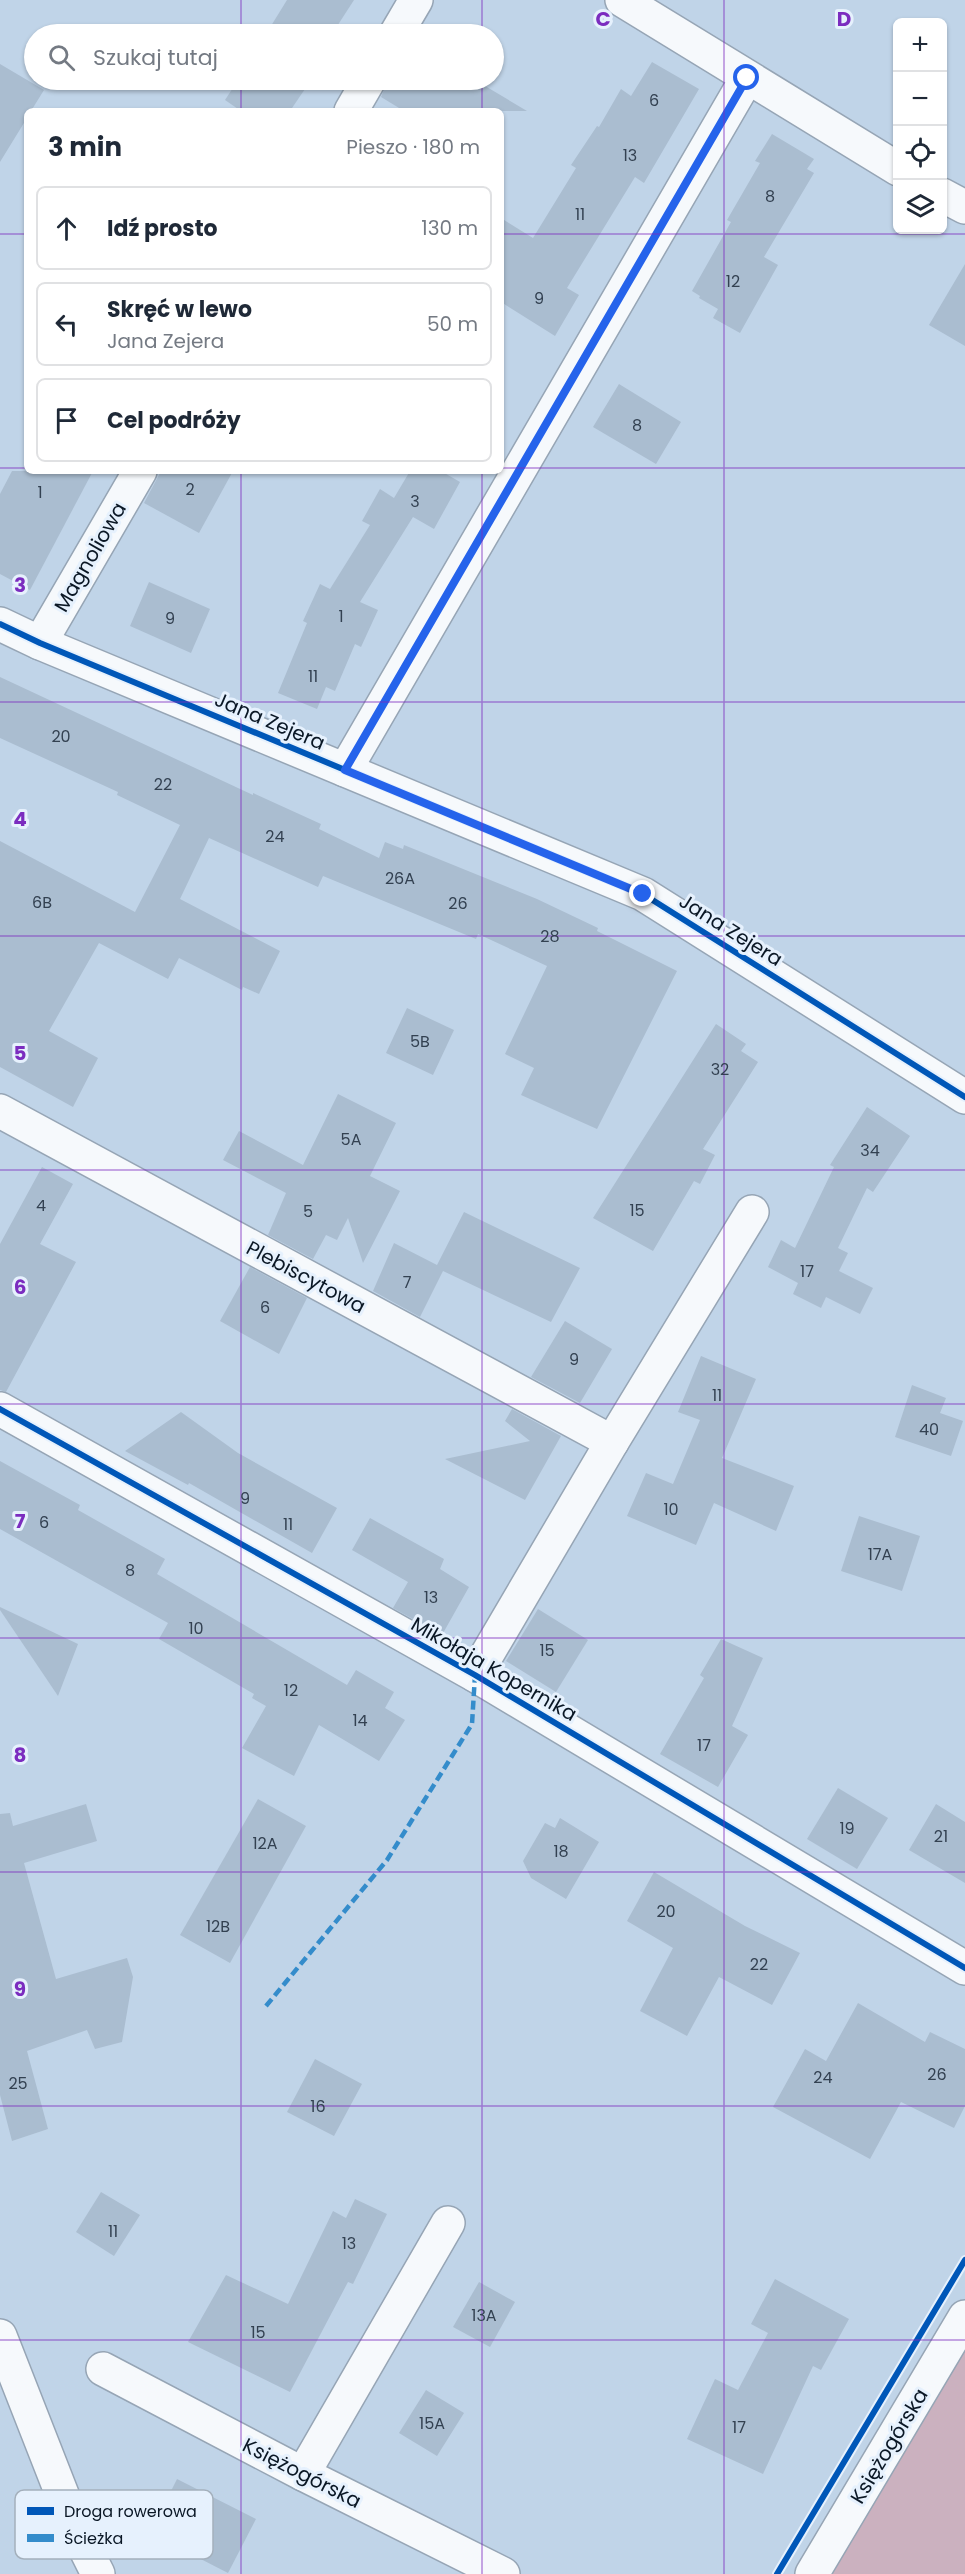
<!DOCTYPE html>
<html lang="pl">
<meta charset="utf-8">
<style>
body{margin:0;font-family:Poppins,sans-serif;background:#f6f6f7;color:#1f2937}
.controls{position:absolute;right:18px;top:18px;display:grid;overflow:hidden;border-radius:9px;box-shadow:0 2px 4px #0004}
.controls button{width:54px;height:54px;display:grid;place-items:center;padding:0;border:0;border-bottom:2px solid #e0e1e3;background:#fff;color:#1f2937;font:30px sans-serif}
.stop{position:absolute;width:18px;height:18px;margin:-14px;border:4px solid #2563eb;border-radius:50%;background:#fff}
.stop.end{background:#2563eb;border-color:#fff;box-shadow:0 2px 6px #0008}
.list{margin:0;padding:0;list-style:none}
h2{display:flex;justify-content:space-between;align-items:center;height:78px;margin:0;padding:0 24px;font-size:26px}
h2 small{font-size:20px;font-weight:400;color:#747a83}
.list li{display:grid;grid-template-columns:39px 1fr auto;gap:18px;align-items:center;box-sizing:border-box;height:84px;margin:0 12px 12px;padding:0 12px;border:2px solid #e0e1e3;border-radius:9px}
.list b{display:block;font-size:22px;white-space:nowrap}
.list p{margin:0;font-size:20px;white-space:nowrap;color:#747a83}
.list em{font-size:20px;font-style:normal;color:#747a83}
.icon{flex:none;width:33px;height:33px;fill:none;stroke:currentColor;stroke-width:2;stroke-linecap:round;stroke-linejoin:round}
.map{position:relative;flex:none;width:965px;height:2574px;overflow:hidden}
.search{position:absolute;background:#fff;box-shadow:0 2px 4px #0004;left:24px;top:24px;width:480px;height:66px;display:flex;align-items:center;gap:15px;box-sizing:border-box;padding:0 21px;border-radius:33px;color:#747a83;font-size:22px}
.panel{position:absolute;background:#fff;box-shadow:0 2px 4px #0004;left:24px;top:108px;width:480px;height:366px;border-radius:9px}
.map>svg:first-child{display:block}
.green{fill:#cbb1bf}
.building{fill:#aabdd0}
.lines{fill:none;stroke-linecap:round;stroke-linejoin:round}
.street-casing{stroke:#96a5b5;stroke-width:36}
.street{stroke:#f6f9fc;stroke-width:33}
.quiet{stroke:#348ccb;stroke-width:4.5;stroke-dasharray:9 4.5;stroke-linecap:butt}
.cycleway-casing{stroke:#e6f1fd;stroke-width:10}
.cycleway{stroke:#0057b8;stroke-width:6}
.route{stroke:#2563eb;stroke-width:8}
.grid{fill:none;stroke:#7b2cbf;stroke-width:1.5;stroke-opacity:0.55}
.labels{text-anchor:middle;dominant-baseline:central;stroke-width:6;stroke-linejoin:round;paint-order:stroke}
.number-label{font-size:16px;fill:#334151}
.street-label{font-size:20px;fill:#0a1725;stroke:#e6f1fd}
.key{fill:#e6f1fd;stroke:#a4b0bc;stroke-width:1.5}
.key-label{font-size:16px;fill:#0a1725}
.grid-label{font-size:20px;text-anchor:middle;font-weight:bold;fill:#7b2cbf;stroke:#e6f1fd;stroke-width:6;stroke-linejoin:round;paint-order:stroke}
</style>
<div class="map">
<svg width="965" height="2574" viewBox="0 0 965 2574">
<rect width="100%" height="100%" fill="#c0d4e8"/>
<polygon class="green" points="965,2349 965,2574 830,2574"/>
<g class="building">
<polygon points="287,0 354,0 332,34 266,34"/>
<polygon points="652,62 699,89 644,183 635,177 567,288 579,295 555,336 501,302 501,218 533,238 576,168 571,165 597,126 599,127 621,89 631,96"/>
<polygon points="0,64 44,90 31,111 27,111 27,118 0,162"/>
<polygon points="238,80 297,80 307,86 290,111 241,111 225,100"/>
<polygon points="388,80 475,80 527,111 404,111 381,97"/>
<polygon points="772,134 814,159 807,169 814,173 764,257 778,265 740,333 713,318 718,309 699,298 700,296 692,291 731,222 727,220 760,163 755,161"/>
<polygon points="965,264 965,346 929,325"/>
<polygon points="619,384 681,422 656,464 593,427"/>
<polygon points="12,471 93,471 30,590 0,574 0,494"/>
<polygon points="161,471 233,471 199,533 144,503"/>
<polygon points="410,471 441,471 460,482 434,529 413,517 360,602 378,610 361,647 355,644 335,691 326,687 317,709 278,693 307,623 303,621 320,584 330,589 370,525 362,521 380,489 394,498"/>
<polygon points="149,582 210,609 191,653 130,626"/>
<polygon points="0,677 253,795 253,793 321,824 319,829 379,858 385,842 403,849 404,845 537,899 598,928 597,931 677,971 597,1129 521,1095 534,1068 505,1054 547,966 478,934 476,939 323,876 318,887 209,838 180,899 280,951 259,994 243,987 242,990 179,958 168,979 99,943 49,1031 98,1058 73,1107 0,1067 0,841 135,912 180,825 117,795 118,792 0,738"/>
<polygon points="407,1008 454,1030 433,1075 386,1053"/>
<polygon points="716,1024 746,1044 741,1051 758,1062 703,1149 715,1155 700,1184 694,1181 653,1251 593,1218"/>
<polygon points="338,1094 396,1123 370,1176 400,1191 363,1263 348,1218 337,1240 326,1235 313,1259 268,1235 286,1193 223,1160 239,1131 303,1165"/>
<polygon points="867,1107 910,1136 873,1192 867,1188 838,1248 848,1253 839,1271 873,1288 860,1314 826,1297 821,1308 793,1294 798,1283 768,1267 781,1240 795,1248 834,1167 830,1165"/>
<polygon points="42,1167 73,1184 40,1244 76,1262 6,1392 0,1390 0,1244"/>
<polygon points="464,1212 580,1268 551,1322 443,1271 420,1317 373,1291 394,1243 437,1265"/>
<polygon points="250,1267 307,1298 279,1354 220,1321"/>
<polygon points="565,1321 612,1349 580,1403 531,1377"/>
<polygon points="701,1356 756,1379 722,1458 794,1486 776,1531 714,1503 696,1545 627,1516 646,1473 673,1484 700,1420 678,1412"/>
<polygon points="912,1385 946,1398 940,1413 963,1421 951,1456 895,1437"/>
<polygon points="512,1409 561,1436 525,1500 445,1459 530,1441 505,1421"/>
<polygon points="181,1412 238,1453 337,1508 312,1553 189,1483 188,1485 125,1451"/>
<polygon points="0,1461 80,1505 78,1510 165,1559 157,1574 347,1685 356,1670 394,1692 385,1708 405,1720 379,1761 319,1725 294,1776 242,1748 266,1706 252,1698 254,1694 159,1639 168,1623 0,1529"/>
<polygon points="859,1516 920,1536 902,1591 841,1571"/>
<polygon points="370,1518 444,1559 440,1569 469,1587 442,1635 393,1608 408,1582 352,1550"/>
<polygon points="0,1607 78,1644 58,1696 0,1610"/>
<polygon points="538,1609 588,1640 556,1692 506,1661"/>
<polygon points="721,1639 763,1658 732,1726 748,1735 718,1787 660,1754 704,1678 700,1675"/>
<polygon points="838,1788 888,1818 857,1869 807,1839"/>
<polygon points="258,1799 306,1826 230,1963 180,1935"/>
<polygon points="86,1804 97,1841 24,1863 56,1979 127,1958 133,1977 122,2042 95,2049 87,2030 27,2051 48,2129 12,2141 0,2095 0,1814 10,1813 13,1826"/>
<polygon points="936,1804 965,1822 965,1883 909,1850"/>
<polygon points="560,1818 599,1842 566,1899 531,1878 523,1861 545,1823 555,1828"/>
<polygon points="654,1872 745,1926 800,1953 772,2005 719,1977 687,2036 640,2011 673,1948 627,1921"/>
<polygon points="858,2003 925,2042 930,2032 965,2049 965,2106 954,2128 901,2102 870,2159 773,2107 805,2049 826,2061"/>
<polygon points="315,2059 362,2084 334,2136 287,2112"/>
<polygon points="101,2192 140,2215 114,2256 76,2232"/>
<polygon points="355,2199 387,2214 353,2284 348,2282 290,2392 188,2342 226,2275 288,2304 333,2211 346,2218"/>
<polygon points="775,2279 849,2319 821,2370 813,2366 763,2474 687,2439 715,2379 738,2390 768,2333 751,2324"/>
<polygon points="479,2282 515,2302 490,2347 453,2327"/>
<polygon points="426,2390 464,2413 437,2456 399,2433"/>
<polygon points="177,2479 256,2519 228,2573 150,2533"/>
</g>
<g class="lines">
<defs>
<g id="street">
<polyline points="622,0 898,169"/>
<polyline points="396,34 416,0"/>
<polyline points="351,111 369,80"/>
<polyline points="942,195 965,207"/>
<polyline points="0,624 40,643 643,894 965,1097"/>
<polyline points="40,643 140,471"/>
<polyline points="345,770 747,78"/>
<polyline points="0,1111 612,1442"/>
<polyline points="0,1409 475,1675 965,1968"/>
<polyline points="475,1675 612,1442 752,1212"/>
<polyline points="0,2336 76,2530 98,2574"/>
<polyline points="103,2369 303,2474 503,2574"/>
<polyline points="303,2474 448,2223"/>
<polyline points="812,2574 965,2317"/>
</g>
</defs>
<use href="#street" class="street-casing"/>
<use href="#street" class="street"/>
<polyline class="quiet" points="266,2006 387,1860 472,1724 475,1675"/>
<defs>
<g id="cycleway">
<polyline points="0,624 40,643 643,894 965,1097"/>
<polyline points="0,1409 475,1675 965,1968"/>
<polyline points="777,2574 965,2260"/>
</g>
</defs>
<use href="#cycleway" class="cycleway-casing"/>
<use href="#cycleway" class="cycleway"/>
</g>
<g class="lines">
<polyline class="route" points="643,894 345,770 747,78"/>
</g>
<path class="grid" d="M241,0V34M482,0V34M724,0V2574M241,80V111M482,80V111M0,234H27M501,234H965M0,468H27M501,468H965M241,471V2574M482,471V2574M0,702H965M0,936H965M0,1170H965M0,1404H965M0,1638H965M0,1872H965M0,2106H965M0,2340H965"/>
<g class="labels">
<g class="number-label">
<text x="654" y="100">6</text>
<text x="630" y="155">13</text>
<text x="770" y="196">8</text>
<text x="580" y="214">11</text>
<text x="733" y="281">12</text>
<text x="539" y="298">9</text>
<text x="637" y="425">8</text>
<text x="190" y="489">2</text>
<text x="40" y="492">1</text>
<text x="415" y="501">3</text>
<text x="341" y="616">1</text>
<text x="170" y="618">9</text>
<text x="313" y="676">11</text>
<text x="61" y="736">20</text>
<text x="163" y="784">22</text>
<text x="275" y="836">24</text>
<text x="400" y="878">26A</text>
<text x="42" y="902">6B</text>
<text x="458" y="903">26</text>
<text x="550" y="936">28</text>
<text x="420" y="1041">5B</text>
<text x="720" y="1069">32</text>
<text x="351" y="1139">5A</text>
<text x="870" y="1150">34</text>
<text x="41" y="1205">4</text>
<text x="637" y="1210">15</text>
<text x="308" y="1211">5</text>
<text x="807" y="1271">17</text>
<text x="407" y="1282">7</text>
<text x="265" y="1307">6</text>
<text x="574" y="1359">9</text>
<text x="717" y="1395">11</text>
<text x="929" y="1429">40</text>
<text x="245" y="1498">9</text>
<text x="671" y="1509">10</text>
<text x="44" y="1522">6</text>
<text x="288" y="1524">11</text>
<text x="880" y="1554">17A</text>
<text x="130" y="1570">8</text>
<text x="431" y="1597">13</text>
<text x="196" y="1628">10</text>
<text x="547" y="1650">15</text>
<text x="291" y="1690">12</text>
<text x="360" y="1720">14</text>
<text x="704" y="1745">17</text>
<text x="847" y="1828">19</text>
<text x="941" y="1836">21</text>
<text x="265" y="1843">12A</text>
<text x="561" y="1851">18</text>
<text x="666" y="1911">20</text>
<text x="218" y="1926">12B</text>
<text x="759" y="1964">22</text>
<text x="937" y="2074">26</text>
<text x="823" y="2077">24</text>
<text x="18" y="2083">25</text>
<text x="318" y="2106">16</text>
<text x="113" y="2231">11</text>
<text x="349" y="2243">13</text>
<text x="484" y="2315">13A</text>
<text x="258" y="2332">15</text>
<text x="432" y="2423">15A</text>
<text x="739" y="2427">17</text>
</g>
<g class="street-label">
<text transform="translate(90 557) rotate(-60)">Magnoliowa</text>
<text transform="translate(270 721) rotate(23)">Jana Zejera</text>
<text transform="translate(731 930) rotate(32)">Jana Zejera</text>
<text transform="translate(306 1277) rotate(28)">Plebiscytowa</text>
<text transform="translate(494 1669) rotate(30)">Mikołaja Kopernika</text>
<text transform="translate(889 2446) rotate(-59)">Księżogórska</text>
<text transform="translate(302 2473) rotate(27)">Księżogórska</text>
</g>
</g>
<rect x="15" y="2490" width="198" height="69" rx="9" class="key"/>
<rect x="27" y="2507" width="27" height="8" fill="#0057b8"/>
<rect x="27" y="2534" width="27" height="8" fill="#348ccb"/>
<g class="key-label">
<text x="64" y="2517">Droga rowerowa</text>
<text x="64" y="2544">Ścieżka</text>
</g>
<g class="grid-label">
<text x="603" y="26">C</text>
<text x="844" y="26">D</text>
<text x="20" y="592">3</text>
<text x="20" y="826">4</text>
<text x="20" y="1060">5</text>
<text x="20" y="1294">6</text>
<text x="20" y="1528">7</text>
<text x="20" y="1762">8</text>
<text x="20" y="1996">9</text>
</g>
</svg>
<div class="controls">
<button>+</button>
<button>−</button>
<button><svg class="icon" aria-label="locate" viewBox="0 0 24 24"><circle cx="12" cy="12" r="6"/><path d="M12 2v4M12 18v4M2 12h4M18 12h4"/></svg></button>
<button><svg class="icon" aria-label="layers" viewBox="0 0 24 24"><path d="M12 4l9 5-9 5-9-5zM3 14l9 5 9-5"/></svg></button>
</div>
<div class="stop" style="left:747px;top:78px"></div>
<div class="stop end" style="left:643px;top:894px"></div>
<div class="search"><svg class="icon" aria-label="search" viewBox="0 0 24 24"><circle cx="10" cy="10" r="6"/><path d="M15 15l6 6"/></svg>Szukaj tutaj</div>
<section class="panel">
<h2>3 min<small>Pieszo · 180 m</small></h2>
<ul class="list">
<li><svg class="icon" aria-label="ahead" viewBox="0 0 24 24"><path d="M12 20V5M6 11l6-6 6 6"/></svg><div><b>Idź prosto</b></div><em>130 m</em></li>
<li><svg class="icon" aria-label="left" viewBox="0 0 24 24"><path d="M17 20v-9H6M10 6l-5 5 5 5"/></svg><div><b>Skręć w lewo</b><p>Jana Zejera</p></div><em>50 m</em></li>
<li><svg class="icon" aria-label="arrive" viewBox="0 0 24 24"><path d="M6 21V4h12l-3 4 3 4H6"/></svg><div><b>Cel podróży</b></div></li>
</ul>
</section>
</div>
